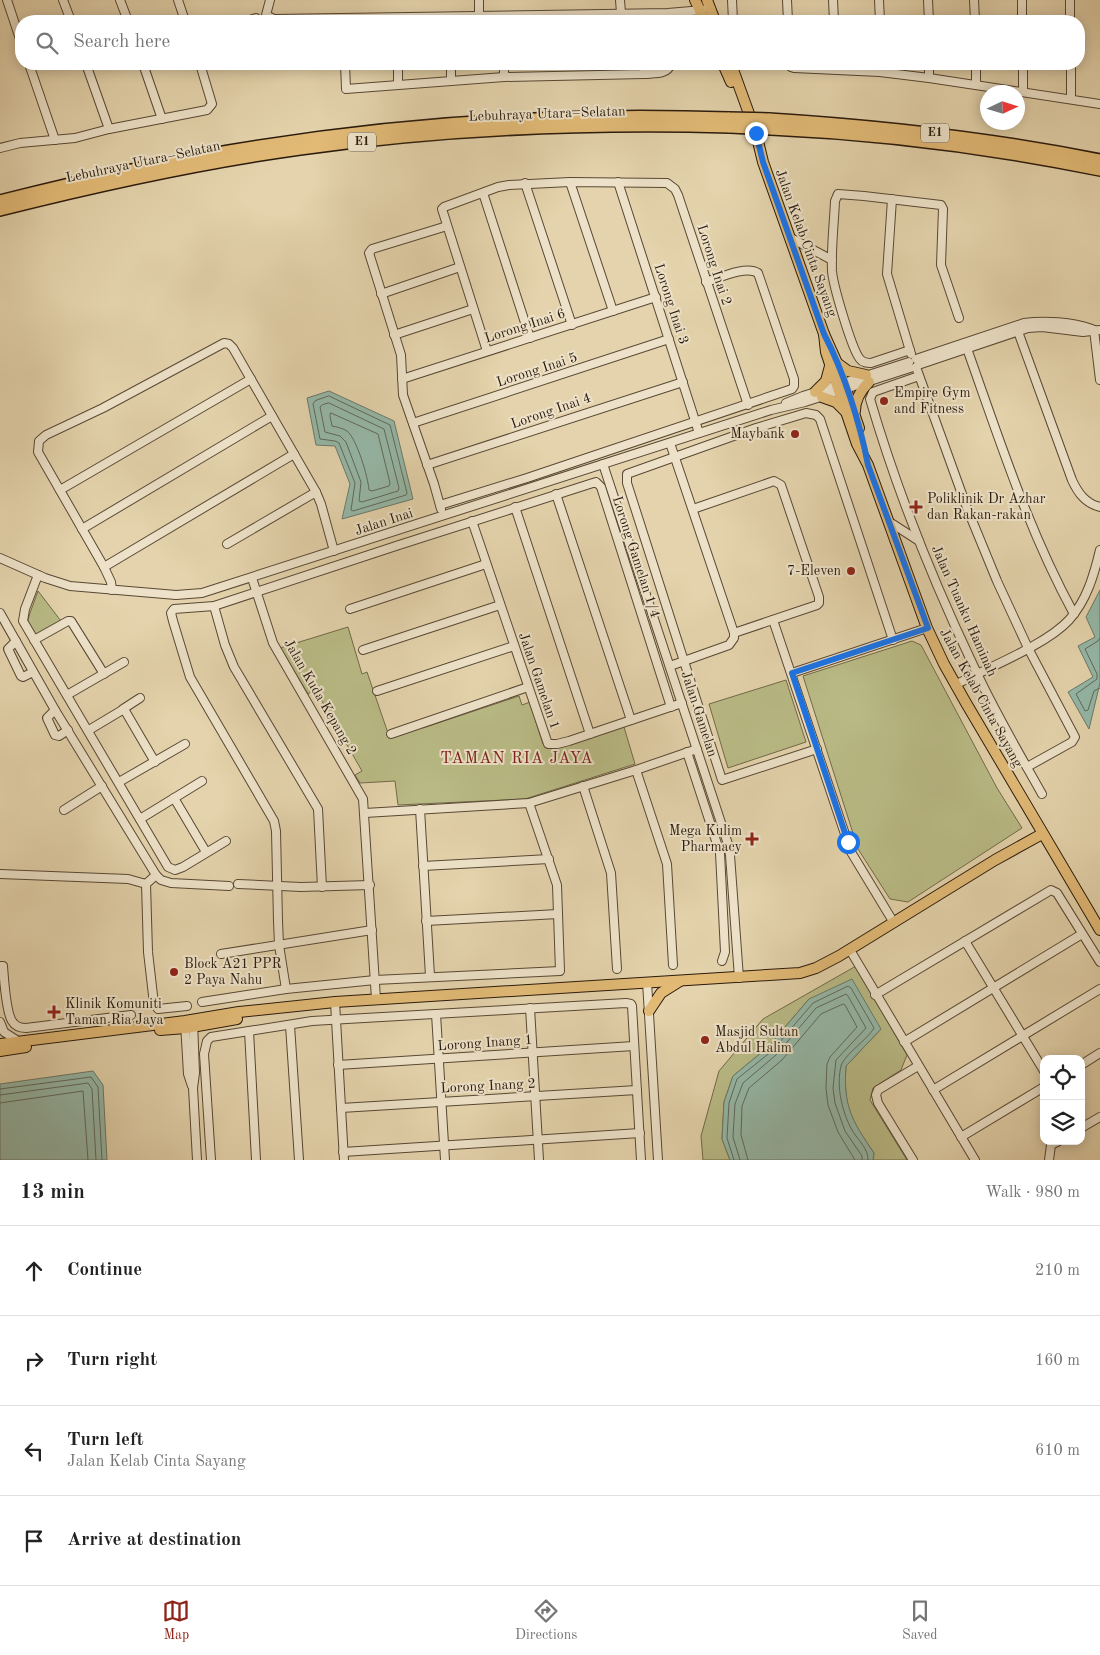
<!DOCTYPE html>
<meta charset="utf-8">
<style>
body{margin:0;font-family:"Old Standard TT",serif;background:#f2f2f2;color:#222}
.controls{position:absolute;right:15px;bottom:15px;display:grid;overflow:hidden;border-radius:10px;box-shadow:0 2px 12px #0003}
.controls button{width:45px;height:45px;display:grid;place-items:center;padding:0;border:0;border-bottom:1px solid #e0e0e0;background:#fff;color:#222;font:25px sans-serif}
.compass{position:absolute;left:980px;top:85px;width:45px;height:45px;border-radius:50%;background:#fff;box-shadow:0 2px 12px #0003;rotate:86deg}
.stop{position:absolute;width:15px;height:15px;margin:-11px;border:4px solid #1a73e8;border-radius:50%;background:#fff}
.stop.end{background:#1a73e8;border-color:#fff;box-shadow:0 1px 5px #0008}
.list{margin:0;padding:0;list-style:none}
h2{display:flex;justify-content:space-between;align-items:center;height:65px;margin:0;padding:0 20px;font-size:21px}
h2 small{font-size:16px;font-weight:400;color:#767676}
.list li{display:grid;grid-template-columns:32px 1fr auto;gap:15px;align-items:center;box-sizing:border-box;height:90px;padding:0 20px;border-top:1px solid #e0e0e0}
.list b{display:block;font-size:19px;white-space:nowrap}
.list p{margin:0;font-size:16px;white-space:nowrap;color:#767676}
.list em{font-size:16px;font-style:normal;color:#767676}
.icon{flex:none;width:28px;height:28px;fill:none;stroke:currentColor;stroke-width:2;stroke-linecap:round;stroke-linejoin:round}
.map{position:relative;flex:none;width:1100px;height:1160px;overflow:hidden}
.search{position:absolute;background:#fff;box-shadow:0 2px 12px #0003;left:15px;right:15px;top:15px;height:55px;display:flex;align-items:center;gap:12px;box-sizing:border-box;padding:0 18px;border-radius:20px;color:#767676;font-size:19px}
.sheet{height:425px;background:#fff}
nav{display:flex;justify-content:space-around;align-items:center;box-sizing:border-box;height:70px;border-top:1px solid #e0e0e0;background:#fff;font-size:14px;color:#767676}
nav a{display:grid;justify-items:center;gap:2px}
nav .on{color:#8f2418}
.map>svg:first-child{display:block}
.green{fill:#b9bb86;stroke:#716a49}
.water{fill:#95b8a8;stroke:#6a796a}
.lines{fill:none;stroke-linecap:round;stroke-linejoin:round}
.shore{stroke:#5f695a;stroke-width:1}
.minor-casing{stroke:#584834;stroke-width:10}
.major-casing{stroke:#291a0c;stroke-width:12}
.highway-casing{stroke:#291a0c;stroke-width:14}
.minor{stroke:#ede2c9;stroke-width:8}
.major{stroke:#e2ba76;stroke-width:10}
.highway{stroke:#e2ba76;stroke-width:11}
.highway-bridge-casing{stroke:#291a0c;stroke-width:14;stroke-linecap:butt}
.highway-bridge{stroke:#e2ba76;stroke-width:11}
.route{stroke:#1a73e8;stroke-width:6}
.poi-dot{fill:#8f2418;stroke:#ede2c9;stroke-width:2}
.labels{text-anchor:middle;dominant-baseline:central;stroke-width:4;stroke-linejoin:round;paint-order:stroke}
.shield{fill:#ede2c9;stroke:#645645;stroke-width:1}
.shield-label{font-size:12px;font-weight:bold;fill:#291a0c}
.street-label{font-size:14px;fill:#291a0c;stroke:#ede2c9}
.poi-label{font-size:14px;fill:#291a0c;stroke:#ede2c9;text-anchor:start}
.quarter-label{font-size:16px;letter-spacing:1px;fill:#7a1f14;stroke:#ede2c9}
</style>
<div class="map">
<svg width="1100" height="1160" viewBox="0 0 1100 1160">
<rect width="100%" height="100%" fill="#e4d3ac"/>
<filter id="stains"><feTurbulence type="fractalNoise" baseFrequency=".004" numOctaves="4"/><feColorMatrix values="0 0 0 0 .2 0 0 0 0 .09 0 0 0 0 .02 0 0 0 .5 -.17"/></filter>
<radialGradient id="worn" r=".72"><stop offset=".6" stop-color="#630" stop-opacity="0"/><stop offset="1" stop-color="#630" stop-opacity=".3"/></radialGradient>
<g class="green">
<polygon points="38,591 61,621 37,636 33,634 27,624 30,613"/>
<polygon points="348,627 362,674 367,672 389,736 422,725 423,728 519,696 522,705 530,702 543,744 552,749 624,727 635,764 525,799 398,805 395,781 360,783 355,775 362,771 315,689 308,694 280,648"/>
<polygon points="912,641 921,645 997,788 1022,828 908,902 890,899 858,849 803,676"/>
<polygon points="786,680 806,742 728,768 709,704"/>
<path d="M856,966L907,1055L901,1070L873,1088L870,1100L907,1160H873L874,1153C851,1120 843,1107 846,1066L881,1029L809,999L768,1047L733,1076L724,1102L722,1139L730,1160H703L701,1136L719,1071L763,1019Z"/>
</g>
<g class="water">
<polygon points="329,391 394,421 413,499 342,519 350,484 335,446 316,445 307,398"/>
<polygon points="1100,590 1100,683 1089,729 1068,692 1093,677 1078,646 1095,637 1086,617"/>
<path d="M852,979L881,1029L846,1066C843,1106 852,1121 874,1153L873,1160H730L722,1139L724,1102L733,1076L768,1047L809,999Z"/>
<polygon points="93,1071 103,1085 107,1160 0,1160 0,1084"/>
</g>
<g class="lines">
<g class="shore">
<polygon points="329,396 390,425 407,493 406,495 353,511 351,510 355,483 339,443 335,441 320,439 313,404 315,401"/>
<polygon points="329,403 384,429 399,488 398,491 362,502 359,501 361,482 346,442 340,436 325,432 320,407 322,405"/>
<path d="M331,413L378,434L390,483L389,486L372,491L369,490C368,477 357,439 347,431C342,428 337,427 332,426L330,416Z"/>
<polyline points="1100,638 1098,641 1085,649 1097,674 1097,679 1076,694 1085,711 1088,710 1094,691 1100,688"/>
<polyline points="0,1089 91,1077 98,1087 102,1160"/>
<polyline points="0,1095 88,1083 92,1089 96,1160"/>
<polyline points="0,1103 83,1091 88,1160"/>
<path d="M734,1160L727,1138L729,1103L737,1079L772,1051L813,1003L848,986L851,988L874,1028C868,1039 844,1055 841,1066C836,1086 842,1112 852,1130C857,1139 869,1149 868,1160"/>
<polyline points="740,1160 733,1137 735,1104 743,1083 776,1055 816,1008 846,994 848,996 866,1028 836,1060 833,1088 835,1103 845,1131 862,1156 862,1160"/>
<polyline points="748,1160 741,1135 742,1106 749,1088 782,1060 821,1014 843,1004 845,1005 857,1027 830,1057 827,1064 826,1088 828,1105 838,1132 855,1160"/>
</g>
<defs>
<g id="minor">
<polyline points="7,0 21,42"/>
<polyline points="63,0 71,21"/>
<polyline points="120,0 128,21"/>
<polyline points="178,0 185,21"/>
<polyline points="270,0 266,15 274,19 668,13 703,10"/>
<polyline points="479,0 479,15"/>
<polyline points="620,0 621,13"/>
<polyline points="732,0 733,21"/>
<polyline points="787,0 788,21"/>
<polyline points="833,0 834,21"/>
<polyline points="879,0 880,21"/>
<polyline points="928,0 929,21"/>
<polyline points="974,0 975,21"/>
<polyline points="1022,0 1022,21"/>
<polyline points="1070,0 1070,21"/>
<polyline points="246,21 256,18"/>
<polyline points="29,64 55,140"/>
<polyline points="86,64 109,129"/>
<polyline points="143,64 162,119"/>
<path d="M345,64L346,89L504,77L644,74C655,73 667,75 671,64"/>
<polyline points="398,64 398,84"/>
<polyline points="451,64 451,80"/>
<polyline points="504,64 504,77"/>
<polyline points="644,64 644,74"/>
<polyline points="788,64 791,67 794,68 880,72 929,78 1100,104"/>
<polyline points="929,64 929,78"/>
<polyline points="976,64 976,84"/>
<polyline points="1023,64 1023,91"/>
<polyline points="1071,64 1071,98"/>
<polyline points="0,148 20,143 75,138 109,129 207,110 212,104 200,64"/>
<polyline points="570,182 613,311"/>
<polyline points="618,182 699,433"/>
<polyline points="525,183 572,325"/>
<polyline points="483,193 530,338"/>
<polyline points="892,199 887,274 911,354"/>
<polyline points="789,237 832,260"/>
<polyline points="381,294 460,267"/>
<path d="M1016,326L1072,480C1078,493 1085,503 1100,507"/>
<polyline points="1094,330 1100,380"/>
<polyline points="394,335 473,309"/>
<path d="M965,343C998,435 1027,528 1074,614"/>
<path d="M910,350L871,363C867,363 863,363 860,359C852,350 833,285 832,271C831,248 834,224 835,201L838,194L864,196L941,205L943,209L941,265L959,318"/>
<polyline points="487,351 442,209 444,207 498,187 509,185 570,182 667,183 675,189 678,195 748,405"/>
<path d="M916,359L1024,323C1045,320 1072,322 1092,329"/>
<polyline points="918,365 1028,328 1042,327 1083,332 1100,330"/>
<polyline points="916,367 967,508 997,581 1028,648 1075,737 1072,742 1027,767"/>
<path d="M919,376L873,392L870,399C897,491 933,581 974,667C994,711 1019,753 1042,794"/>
<polyline points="402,379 656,297"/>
<polyline points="786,403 803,396 909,362"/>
<polyline points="413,423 669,339"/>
<polyline points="670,443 734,633 734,638 729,645 670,666"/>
<polyline points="603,464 728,844 730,855 739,978"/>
<polyline points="427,465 683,382"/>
<polyline points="60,490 251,379"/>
<polyline points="556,494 631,720"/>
<path d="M440,505L527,478L792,389L794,386V379L758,273C746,265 719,278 706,282"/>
<polyline points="515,507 590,734"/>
<polyline points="441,509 434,484 403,395 401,355 369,253 372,249 447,226"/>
<polyline points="693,509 774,481 781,485 819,597 819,603 817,605 734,633"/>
<polyline points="472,521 548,744 557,744 569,741 682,703"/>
<polyline points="888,521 919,541"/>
<polyline points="82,529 272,416"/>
<polyline points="227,544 316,492"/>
<polyline points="0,558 45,578 70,586 176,595 202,593 771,410 805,402 910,368"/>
<polyline points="104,567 294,454"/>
<polyline points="38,575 25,609 23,621 168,867 175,870 183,867 226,841"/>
<polyline points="252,578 273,643 363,799 376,999"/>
<polyline points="112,590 111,582 104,567 38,452 39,441 46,435 103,408 224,343 229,344 233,348 316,492 321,504 334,551"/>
<polyline points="214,606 225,645 234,667 318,809 322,887"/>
<polyline points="350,609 486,564"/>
<polyline points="0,613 55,710 156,875 161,880 171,883 229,886"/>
<polyline points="773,620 851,852 894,923"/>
<polyline points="34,640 68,621 71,621 104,674"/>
<polyline points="16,641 8,649 21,676 23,677 33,672"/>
<polyline points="363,650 500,605"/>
<polyline points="792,673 927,628"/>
<path d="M955,685C987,668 1046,645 1069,620C1087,600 1094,575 1100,550"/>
<polyline points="377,691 514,646"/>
<polyline points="67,695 124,662"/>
<polyline points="123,709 140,698"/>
<polyline points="55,710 47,718 55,735 59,736 68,730"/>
<polyline points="89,730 124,709 155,762"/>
<polyline points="391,734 528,687"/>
<polyline points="817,749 722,780 627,483 627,474 756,428 806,413 816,415 820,419 893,640"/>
<polyline points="687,752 720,853 725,952 722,961"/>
<polyline points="636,770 667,864 673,965"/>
<polyline points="119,782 185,744"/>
<polyline points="583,786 611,873 617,969"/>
<polyline points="174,798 206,852"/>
<polyline points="420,809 430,976"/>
<polyline points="64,810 102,786"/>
<polyline points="365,813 529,803 636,770 697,749"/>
<polyline points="140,819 202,781"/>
<polyline points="423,866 549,859"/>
<polyline points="0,874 128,879 146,884"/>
<polyline points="156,875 146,884 148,952 154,1004 158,1009 187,1006"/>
<polyline points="238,884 301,887 370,885"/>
<polyline points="426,921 558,914"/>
<polyline points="965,941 1044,1071"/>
<polyline points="850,950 975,1160"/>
<polyline points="221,954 372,930"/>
<path d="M0,966H3C4,979 6,1012 12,1021C15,1026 20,1028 26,1028L131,1015"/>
<polyline points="647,982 658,1160"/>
<polyline points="286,989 279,945 278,921 276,831 274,821 190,677 173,621 171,613 174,609 214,606 399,545 596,482 601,487 671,707"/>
<polyline points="875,995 1051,890 1057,893 1100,962"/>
<polyline points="202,1002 286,989 375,980 560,971 557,885 529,803"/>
<polyline points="335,1002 344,1160"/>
<polyline points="530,1008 539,1160"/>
<polyline points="436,1014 445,1160"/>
<polyline points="193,1021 195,1073 193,1088 197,1160"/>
<polyline points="0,1022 4,1032 18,1041"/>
<polyline points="185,1023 188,1074 192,1086"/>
<polyline points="290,1025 299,1160"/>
<polyline points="249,1031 256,1160"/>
<polyline points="904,1042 1082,934"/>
<polyline points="338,1065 634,1046"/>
<polyline points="1081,1065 1100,1053"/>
<polyline points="933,1090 1100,989"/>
<polyline points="341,1108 637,1090"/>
<polyline points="1081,1128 1100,1117"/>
<polyline points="961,1137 1044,1087"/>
<polyline points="343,1152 640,1133"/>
<polyline points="211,1160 204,1054 207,1041 211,1037 312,1021 626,1003 631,1004 632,1006 641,1160"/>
<polyline points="913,1160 878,1103 876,1095 878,1090 918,1066"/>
<polyline points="1049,1160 1051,1145 1059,1141"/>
</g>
<g id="major">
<polyline points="695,0 705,21"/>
<polyline points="707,0 715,21"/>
<polyline points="723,64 731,82"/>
<polyline points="731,64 756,133 763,162 824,334 837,363 859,428"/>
<polyline points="824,334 826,352 839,391 857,444 868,465 927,628 944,664 966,703 1100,930"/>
<polyline points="837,363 848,371 866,375"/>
<polyline points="815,392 826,381 830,366"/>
<polyline points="822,397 836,402 845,411"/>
<path d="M855,411C855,399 861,390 869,382"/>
<polyline points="649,1011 661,993 680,981"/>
<polyline points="160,1030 186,1028 237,1019"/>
<polyline points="0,1044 185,1021 239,1012 335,1002 800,973 816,968 839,956 995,860 1042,834"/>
<polyline points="0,1051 26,1047"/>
</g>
<g id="highway">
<path d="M769,119C880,126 990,138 1100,160"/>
<path d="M771,129C882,134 992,148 1100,170"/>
<path d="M0,201C76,182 152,164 229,151C394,123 562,112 729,118"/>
<path d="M0,210C99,185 199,163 300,149C443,129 587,123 730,127"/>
</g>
</defs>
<use href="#minor" class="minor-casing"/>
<use href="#major" class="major-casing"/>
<use href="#highway" class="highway-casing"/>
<use href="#minor" class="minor"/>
<use href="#major" class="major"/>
<use href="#highway" class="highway"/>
<defs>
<g id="highway-bridge">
<polyline points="729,118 769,119"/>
<polyline points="730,127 771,129"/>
</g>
</defs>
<use href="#highway-bridge" class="highway-bridge-casing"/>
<use href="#highway-bridge" class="highway-bridge"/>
</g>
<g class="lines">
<path class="route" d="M756,133L763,162L824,334C844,372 860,423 868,465L928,628L792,673L848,842"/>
</g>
<g class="poi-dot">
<circle cx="884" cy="401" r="5"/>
<circle cx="795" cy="434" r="5"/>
<path d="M913.5 499.5h5v5h5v5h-5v5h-5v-5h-5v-5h5z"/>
<circle cx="851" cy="571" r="5"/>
<path d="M749.5 831.5h5v5h5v5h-5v5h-5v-5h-5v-5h5z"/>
<circle cx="174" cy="972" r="5"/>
<path d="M51.5 1004.5h5v5h5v5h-5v5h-5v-5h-5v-5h5z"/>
<circle cx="705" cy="1040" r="5"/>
</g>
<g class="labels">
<g class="shield">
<rect x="921" y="123.5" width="28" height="19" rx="4"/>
<rect x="348" y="132.5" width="28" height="19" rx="4"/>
</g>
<g class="shield-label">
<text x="935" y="133">E1</text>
<text x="362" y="142">E1</text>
</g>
<g class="street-label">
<text transform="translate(547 114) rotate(-2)">Lebuhraya Utara–Selatan</text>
<text transform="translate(143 162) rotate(-12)">Lebuhraya Utara–Selatan</text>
<text transform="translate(806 243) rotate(70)">Jalan Kelab Cinta Sayang</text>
<text transform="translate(714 265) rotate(72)">Lorong Inai 2</text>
<text transform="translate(671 304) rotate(72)">Lorong Inai 3</text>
<text transform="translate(525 326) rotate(-18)">Lorong Inai 6</text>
<text transform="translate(537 370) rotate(-18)">Lorong Inai 5</text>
<text transform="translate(551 411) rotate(-19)">Lorong Inai 4</text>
<text transform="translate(384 522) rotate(-18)">Jalan Inai</text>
<text transform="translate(636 557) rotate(72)">Lorong Gamelan 1/4</text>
<text transform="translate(964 611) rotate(66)">Jalan Tuanku Haminah</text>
<text transform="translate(539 681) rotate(71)">Jalan Gamelan 1</text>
<text transform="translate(320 697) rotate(60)">Jalan Kuda Kepang 2</text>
<text transform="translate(981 698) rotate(61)">Jalan Kelab Cinta Sayang</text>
<text transform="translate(699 714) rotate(72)">Jalan Gamelan</text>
<text transform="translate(485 1043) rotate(-4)">Lorong Inang 1</text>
<text transform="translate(488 1086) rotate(-3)">Lorong Inang 2</text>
</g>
<g class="poi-label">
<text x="894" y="393">Empire Gym<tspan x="894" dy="16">and Fitness</tspan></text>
<text x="785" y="434" text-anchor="end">Maybank</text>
<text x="927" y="499">Poliklinik Dr Azhar<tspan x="927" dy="16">dan Rakan-rakan</tspan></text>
<text x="841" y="571" text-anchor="end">7-Eleven</text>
<text x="742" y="831" text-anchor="end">Mega Kulim<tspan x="742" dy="16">Pharmacy</tspan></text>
<text x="184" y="964">Block A21 PPR<tspan x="184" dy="16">2 Paya Nahu</tspan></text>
<text x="65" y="1004">Klinik Komuniti<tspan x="65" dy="16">Taman Ria Jaya</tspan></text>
<text x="715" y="1032">Masjid Sultan<tspan x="715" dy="16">Abdul Halim</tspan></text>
</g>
<g class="quarter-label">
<text x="517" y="759">TAMAN RIA JAYA</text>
</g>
</g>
<rect width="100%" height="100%" filter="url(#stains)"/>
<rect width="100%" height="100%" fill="url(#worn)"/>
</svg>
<div class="controls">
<button><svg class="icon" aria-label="locate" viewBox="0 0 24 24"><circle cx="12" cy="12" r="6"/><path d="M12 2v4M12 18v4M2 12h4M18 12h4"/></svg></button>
<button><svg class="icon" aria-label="layers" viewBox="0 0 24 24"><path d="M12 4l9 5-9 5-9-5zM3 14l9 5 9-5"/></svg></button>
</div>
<svg class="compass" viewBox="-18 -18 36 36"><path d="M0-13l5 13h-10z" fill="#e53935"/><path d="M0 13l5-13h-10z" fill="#767676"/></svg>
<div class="stop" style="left:848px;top:842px"></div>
<div class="stop end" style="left:756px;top:133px"></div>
<div class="search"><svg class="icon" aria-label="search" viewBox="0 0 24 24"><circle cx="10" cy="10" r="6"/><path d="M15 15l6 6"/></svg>Search here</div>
</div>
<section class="sheet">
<h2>13 min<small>Walk · 980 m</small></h2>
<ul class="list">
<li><svg class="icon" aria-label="ahead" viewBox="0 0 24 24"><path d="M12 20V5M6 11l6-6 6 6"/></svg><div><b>Continue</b></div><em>210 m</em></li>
<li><svg class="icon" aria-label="right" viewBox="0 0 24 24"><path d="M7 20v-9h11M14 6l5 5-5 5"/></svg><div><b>Turn right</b></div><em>160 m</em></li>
<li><svg class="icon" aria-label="left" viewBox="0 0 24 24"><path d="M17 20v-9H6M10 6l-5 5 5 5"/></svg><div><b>Turn left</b><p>Jalan Kelab Cinta Sayang</p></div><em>610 m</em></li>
<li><svg class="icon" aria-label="arrive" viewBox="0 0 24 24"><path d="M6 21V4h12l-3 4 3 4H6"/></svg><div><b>Arrive at destination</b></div></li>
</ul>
</section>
<nav>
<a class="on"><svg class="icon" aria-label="map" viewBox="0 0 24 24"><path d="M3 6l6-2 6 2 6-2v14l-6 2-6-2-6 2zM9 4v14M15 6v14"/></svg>Map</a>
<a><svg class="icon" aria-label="directions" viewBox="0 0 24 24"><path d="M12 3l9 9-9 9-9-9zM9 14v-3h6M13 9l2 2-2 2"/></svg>Directions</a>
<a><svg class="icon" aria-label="saved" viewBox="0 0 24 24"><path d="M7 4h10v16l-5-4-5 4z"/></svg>Saved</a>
</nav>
